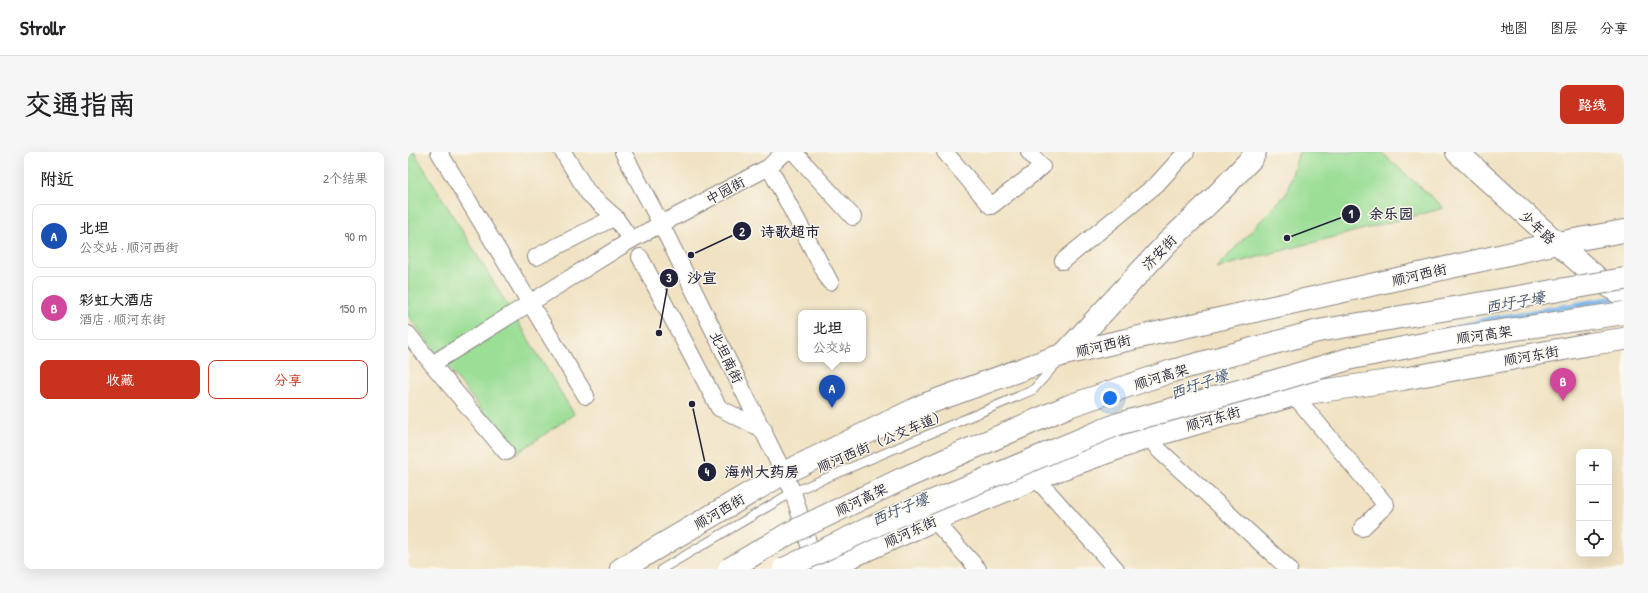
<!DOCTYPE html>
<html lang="zh">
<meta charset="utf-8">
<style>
body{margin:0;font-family:"Patrick Hand","LXGW WenKai TC",sans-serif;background:#f6f6f6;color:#202124}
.controls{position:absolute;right:12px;bottom:12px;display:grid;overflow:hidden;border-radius:8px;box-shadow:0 4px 16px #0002}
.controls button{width:36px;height:36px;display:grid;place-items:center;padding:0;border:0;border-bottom:1px solid #e0e0e0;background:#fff;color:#202124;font:20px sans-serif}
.you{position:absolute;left:702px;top:246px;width:14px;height:14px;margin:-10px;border:3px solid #fff;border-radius:50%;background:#1a73e8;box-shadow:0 0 0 6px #1a73e833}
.badge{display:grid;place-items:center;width:26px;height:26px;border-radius:50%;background:#c8321e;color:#fff;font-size:13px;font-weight:700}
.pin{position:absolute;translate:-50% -33px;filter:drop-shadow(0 1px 2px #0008)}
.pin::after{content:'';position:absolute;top:21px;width:14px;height:12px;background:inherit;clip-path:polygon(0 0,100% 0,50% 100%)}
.popup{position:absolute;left:390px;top:158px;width:68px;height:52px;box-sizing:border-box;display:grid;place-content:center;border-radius:8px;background:#fff;filter:drop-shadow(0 1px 3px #0005);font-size:13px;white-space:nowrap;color:#757577}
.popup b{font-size:15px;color:#202124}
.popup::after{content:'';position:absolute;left:50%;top:100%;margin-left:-8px;border:8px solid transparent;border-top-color:#fff}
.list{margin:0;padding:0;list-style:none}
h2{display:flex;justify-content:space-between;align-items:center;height:52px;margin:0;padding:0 16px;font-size:17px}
h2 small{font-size:13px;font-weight:400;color:#757577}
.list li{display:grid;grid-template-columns:26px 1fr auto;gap:12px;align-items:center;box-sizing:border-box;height:64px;margin:0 8px 8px;padding:0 8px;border:1px solid #e0e0e0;border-radius:8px}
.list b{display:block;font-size:15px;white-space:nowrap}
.list p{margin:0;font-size:13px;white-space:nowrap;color:#757577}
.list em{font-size:13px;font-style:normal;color:#757577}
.actions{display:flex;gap:8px;padding:12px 16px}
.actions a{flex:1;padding:9px 0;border:1px solid #c8321e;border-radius:8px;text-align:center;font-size:14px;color:#c8321e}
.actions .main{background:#c8321e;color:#fff}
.icon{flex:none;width:22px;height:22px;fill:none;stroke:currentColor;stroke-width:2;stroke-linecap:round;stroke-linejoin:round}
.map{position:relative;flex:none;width:1216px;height:417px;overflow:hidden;border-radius:8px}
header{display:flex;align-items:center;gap:24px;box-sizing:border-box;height:56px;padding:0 20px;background:#fff;border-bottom:1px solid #e0e0e0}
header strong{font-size:19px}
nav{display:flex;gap:22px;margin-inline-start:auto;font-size:14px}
.intro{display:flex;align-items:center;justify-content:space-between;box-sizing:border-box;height:96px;padding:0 24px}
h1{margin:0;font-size:28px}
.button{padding:10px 18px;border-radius:8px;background:#c8321e;color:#fff;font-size:14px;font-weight:700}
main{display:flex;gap:24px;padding:0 24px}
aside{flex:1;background:#fff;border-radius:8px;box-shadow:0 4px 16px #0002}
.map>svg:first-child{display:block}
.green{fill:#9bde96;stroke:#5e8068}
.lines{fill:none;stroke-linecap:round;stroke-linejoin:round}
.stream{stroke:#75b3e8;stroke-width:6}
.service-casing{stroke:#89827e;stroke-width:10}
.minor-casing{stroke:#89827e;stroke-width:18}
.secondary-casing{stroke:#89827e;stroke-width:24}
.primary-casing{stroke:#89827e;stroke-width:24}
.service{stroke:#fff;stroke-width:8}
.minor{stroke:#fff;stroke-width:16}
.secondary{stroke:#fff;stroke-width:22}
.primary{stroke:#fff;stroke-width:22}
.trunk-bridge-casing{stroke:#89827e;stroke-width:24;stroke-linecap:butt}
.trunk-bridge{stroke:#fff;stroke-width:22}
.labels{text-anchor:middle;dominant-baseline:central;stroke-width:3;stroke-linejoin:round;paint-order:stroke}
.street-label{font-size:14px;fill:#22223b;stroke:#fbf7ec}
.water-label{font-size:15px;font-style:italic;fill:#3f5578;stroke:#fbf7ec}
.leader{fill:none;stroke:#22223b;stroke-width:1.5}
.callout-dot{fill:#22223b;stroke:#fbf7ec;stroke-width:1.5}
.mark-label{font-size:12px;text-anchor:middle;font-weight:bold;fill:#fff}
.callout-label{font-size:15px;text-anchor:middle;font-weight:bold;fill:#22223b;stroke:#fbf7ec;stroke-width:3;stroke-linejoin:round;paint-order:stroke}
</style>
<header>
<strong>Strollr</strong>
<nav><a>地图</a><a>图层</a><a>分享</a></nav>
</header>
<div class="intro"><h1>交通指南</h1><a class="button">路线</a></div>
<main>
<aside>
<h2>附近<small>2个结果</small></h2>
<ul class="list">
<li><span class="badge" style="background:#1a4fb4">A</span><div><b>北坦</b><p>公交站 · 顺河西街</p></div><em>90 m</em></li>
<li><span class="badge" style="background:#d1479c">B</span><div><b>彩虹大酒店</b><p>酒店 · 顺河东街</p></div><em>150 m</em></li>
</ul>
<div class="actions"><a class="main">收藏</a><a>分享</a></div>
</aside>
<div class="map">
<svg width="1216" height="417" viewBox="0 0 1216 417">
<rect width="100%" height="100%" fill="#fbf7ec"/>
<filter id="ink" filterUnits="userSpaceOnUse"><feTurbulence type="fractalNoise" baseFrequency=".025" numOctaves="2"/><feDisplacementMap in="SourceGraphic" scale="8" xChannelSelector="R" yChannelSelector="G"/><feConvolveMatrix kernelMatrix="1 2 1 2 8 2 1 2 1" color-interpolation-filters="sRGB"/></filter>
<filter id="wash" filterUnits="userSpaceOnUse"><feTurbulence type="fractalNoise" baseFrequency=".012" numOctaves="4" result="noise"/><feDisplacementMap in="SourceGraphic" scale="16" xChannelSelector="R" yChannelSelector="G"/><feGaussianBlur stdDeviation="0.9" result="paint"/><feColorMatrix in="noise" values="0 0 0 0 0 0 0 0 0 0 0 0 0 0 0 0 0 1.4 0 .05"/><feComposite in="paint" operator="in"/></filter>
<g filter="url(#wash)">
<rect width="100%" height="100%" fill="#f0e2c2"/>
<g class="green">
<polygon points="0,0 6,0 166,262 108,302 0,164"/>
<polygon points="891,0 973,0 1036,56 808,116 878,42"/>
</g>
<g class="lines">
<polyline class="stream" points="1051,175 1074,169 1209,146"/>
</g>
</g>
<g filter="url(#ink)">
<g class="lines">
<defs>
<polyline id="service" points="254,417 385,340 625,238 648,212"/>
<g id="minor">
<polyline points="31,0 178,244"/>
<polyline points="155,0 180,41 207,65"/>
<polyline points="215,0 253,72 385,340 407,413"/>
<polyline points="386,0 445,65"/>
<polyline points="537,0 583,54 634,15 621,0"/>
<polyline points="361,15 422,130"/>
<polyline points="128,105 207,65 223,88"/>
<polyline points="232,105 311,256 356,278"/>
<polyline points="655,109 749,32 778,0"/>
<polyline points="0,182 24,212 223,88 361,15 371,5 379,0"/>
<polyline points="24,212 98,300"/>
<polyline points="886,243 978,353 954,376"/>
<polyline points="741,285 752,299 881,417"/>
<polyline points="628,326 708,417"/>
<polyline points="526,368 570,417"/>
</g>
<g id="secondary">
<polyline points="1049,0 1149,91 1193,129 1216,144"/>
<polyline points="656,202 759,91 806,46 844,6 847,0"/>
</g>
<g id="primary">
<polyline points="213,417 376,321 518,252 656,202 1149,91 1216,79"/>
<polyline points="415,417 526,368 628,326 741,285 886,243 995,227 1182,192 1216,187"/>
</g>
</defs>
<use href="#service" class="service-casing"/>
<use href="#minor" class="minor-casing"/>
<use href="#secondary" class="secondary-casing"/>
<use href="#primary" class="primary-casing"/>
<use href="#service" class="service"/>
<use href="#minor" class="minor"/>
<use href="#secondary" class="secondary"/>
<use href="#primary" class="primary"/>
<defs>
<g id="trunk-bridge">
<polyline points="321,417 380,382 494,327 661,254 764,219 910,179 1216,127"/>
<polyline points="376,417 470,372 710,272 867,229 944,206 1046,186 1216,161"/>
</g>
</defs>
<use href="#trunk-bridge" class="trunk-bridge-casing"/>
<use href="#trunk-bridge" class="trunk-bridge"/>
</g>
</g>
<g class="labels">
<g class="street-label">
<text transform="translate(317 38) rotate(-28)">中园街</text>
<text transform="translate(1130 75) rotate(42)">少年路</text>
<text transform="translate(751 100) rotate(-46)">济安街</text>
<text transform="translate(1011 122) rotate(-13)">顺河西街</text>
<text transform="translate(1076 182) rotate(-8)">顺河高架</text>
<text transform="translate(695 193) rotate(-13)">顺河西街</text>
<text transform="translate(1123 203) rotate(-10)">顺河东街</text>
<text transform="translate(319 205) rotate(64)">北坦南街</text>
<text transform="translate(753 224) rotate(-17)">顺河高架</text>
<text transform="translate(805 266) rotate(-16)">顺河东街</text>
<text transform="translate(474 288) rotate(-23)">顺河西街（公交车道）</text>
<text transform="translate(453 347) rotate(-26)">顺河高架</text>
<text transform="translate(311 359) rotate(-30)">顺河西街</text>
<text transform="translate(502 379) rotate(-24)">顺河东街</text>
</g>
<g class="water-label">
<text transform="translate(1107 150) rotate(-10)">西圩子壕</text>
<text transform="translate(791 232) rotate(-19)">西圩子壕</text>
<text transform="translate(492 357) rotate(-23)">西圩子壕</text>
</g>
</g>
<path class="leader" d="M879 86L943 62M283 103L334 79M251 181L261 126M284 252L299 320"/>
<g class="callout-dot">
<circle cx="879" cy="86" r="4"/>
<circle cx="283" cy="103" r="4"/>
<circle cx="251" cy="181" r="4"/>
<circle cx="284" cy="252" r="4"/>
<circle cx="943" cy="62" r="10"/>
<circle cx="334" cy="79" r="10"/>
<circle cx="261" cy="126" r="10"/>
<circle cx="299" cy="320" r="10"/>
</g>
<g class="mark-label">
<text x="943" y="66">1</text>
<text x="334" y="84">2</text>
<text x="261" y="130">3</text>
<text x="299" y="324">4</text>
</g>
<g class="callout-label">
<text x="983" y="67">余乐园</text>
<text x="382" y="85">诗歌超市</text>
<text x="294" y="131">沙宣</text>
<text x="354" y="325">海州大药房</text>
</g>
</svg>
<div class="controls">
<button>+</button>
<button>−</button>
<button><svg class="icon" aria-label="locate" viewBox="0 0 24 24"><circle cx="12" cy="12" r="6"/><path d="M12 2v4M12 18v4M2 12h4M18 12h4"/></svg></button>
</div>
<div class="you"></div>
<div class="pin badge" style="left:424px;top:256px;background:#1a4fb4">A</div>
<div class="popup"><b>北坦</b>公交站</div>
<div class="pin badge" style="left:1155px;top:249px;background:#d1479c">B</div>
</div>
</main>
